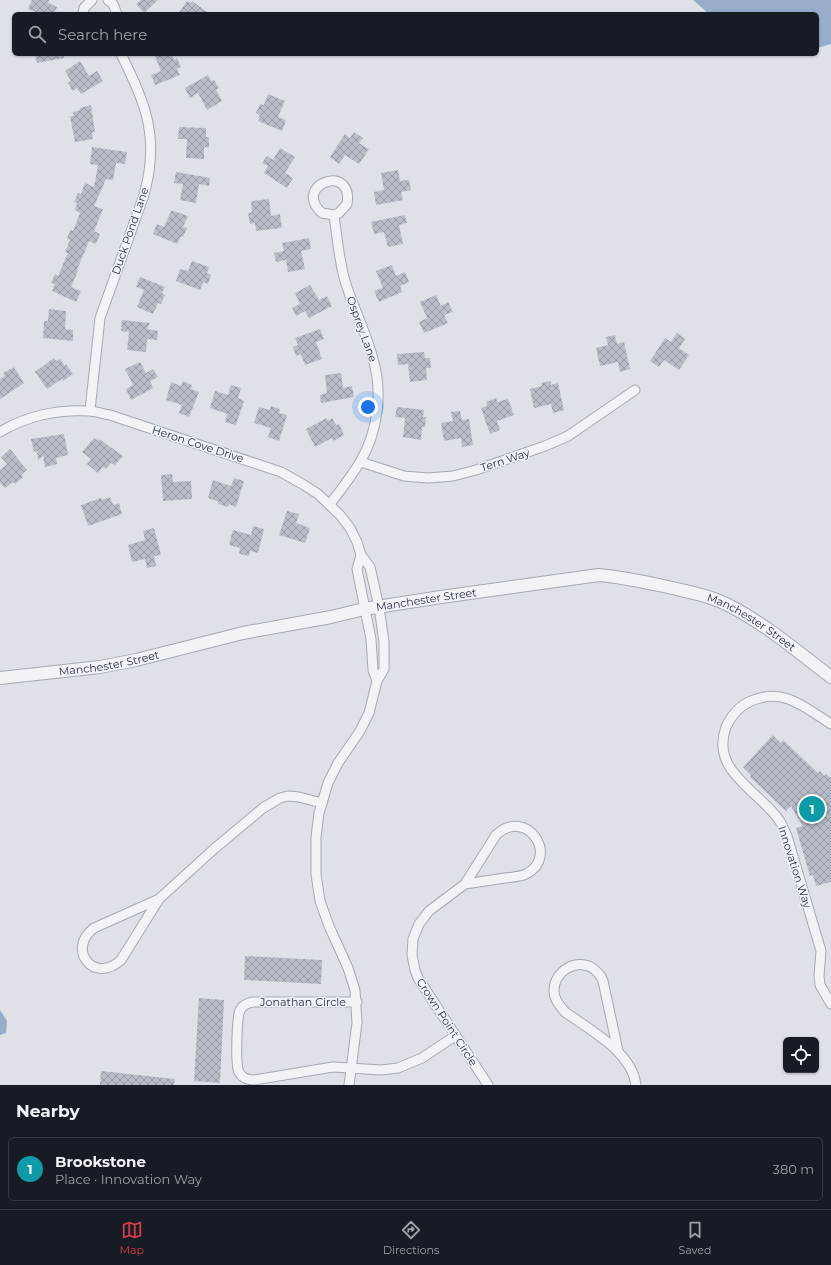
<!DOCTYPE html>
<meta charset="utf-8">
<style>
body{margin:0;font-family:Montserrat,sans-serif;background:#20242c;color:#f1f3f6}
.controls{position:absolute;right:12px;bottom:12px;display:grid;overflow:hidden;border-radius:6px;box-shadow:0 1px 3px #0004}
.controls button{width:36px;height:36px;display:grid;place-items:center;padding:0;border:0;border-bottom:1px solid #363941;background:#171b24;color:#f1f3f6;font:20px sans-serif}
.you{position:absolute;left:368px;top:407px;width:14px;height:14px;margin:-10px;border:3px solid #fff;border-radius:50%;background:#1a73e8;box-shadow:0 0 0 6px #1a73e833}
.badge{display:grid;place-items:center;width:26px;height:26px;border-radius:50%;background:#d43d4b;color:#fff;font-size:13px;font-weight:700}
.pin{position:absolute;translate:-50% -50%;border:2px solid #fff;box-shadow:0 1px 4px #0006}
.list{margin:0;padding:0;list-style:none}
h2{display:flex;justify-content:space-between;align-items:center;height:52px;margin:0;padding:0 16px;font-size:17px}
h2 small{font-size:13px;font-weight:400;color:#9ea1a6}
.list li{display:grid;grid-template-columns:26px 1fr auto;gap:12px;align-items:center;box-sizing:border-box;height:64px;margin:0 8px 8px;padding:0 8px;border:1px solid #363941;border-radius:6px}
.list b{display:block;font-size:15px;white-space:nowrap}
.list p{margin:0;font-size:13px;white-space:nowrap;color:#9ea1a6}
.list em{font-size:13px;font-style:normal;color:#9ea1a6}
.icon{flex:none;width:22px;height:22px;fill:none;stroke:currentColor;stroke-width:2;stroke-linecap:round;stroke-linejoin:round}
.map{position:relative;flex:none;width:831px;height:1085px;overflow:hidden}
.search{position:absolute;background:#171b24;box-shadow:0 1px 3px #0004;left:12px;right:12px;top:12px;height:44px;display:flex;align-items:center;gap:10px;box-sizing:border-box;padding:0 14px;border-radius:6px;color:#9ea1a6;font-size:15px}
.sheet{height:124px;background:#171b24}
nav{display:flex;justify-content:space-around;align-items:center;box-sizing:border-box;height:56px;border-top:1px solid #363941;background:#171b24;font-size:11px;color:#9ea1a6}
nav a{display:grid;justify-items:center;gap:2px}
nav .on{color:#d43d4b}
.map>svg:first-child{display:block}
.water{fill:#97adca}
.building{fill:url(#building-cross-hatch)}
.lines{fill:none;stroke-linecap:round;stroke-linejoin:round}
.minor-casing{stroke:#a3a9b2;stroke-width:11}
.tertiary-casing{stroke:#a3a9b2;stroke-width:14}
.minor{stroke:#f1f3f7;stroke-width:9}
.tertiary{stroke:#f1f3f7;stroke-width:12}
.labels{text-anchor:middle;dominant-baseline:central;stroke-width:3;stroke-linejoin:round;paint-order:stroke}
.street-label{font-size:11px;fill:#272f40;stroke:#eef1f6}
</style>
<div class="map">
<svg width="831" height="1085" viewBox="0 0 831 1085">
<defs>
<pattern id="building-cross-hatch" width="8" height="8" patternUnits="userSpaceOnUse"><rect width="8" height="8" fill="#b8bdc9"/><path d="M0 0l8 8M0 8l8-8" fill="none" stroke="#969aa5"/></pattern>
</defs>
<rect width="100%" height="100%" fill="#dee2e8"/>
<g class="water">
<polygon points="693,0 831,0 831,44 817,48 817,14 709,14"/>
<polygon points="0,1010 7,1021 6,1033 0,1035"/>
</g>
<g class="building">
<polygon points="32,0 49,0 48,3 57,7 54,14 41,14 28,9"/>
<polygon points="141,0 158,0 144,13 136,4"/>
<polygon points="187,1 191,3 192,1 210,14 178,14"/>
<polygon points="35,54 63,54 64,58 37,63"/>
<polygon points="154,54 172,54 174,60 177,58 181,67 177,69 180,75 155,85 151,75 161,71"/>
<polygon points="80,61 89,76 97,71 103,81 81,94 77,88 73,91 68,83 71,81 65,71"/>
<polygon points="208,75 211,81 214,80 219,88 216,90 222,101 207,110 198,93 190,98 185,88"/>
<polygon points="268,94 285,101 278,117 286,120 282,131 258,121 260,115 256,113 260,104 264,105"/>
<polygon points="91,105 95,132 92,132 93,139 75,142 70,116 74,116 73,112 80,110 80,108"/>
<polygon points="179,127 206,128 206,137 209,137 209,148 204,147 204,159 186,158 187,139 178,139"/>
<polygon points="354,132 363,138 359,143 369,149 359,164 345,155 339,164 330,157 345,134 350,138"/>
<polygon points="92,147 127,152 125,164 116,163 113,180 106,179 94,206 103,209 94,231 100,234 96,244 89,241 77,270 78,271 71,287 81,291 76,302 52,291 55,284 51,283 55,274 58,276 68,253 65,252 70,240 67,239 70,230 73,231 80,213 75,210 77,203 74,202 78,193 81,194 85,183 94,187 98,165 90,164"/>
<polygon points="280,148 295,157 285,173 293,178 287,188 264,173 268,166 262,163 267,156 273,160"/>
<polygon points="398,170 400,181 409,180 411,190 401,192 403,200 376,205 374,192 384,190 381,173"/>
<polygon points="176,172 210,178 209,186 199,184 196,203 180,200 183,184 174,183"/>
<polygon points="269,199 271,216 280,214 282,228 256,231 255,223 250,224 248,213 252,212 251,201"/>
<polygon points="171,211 174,211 188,216 183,227 187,228 183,237 181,236 177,244 153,234 157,224 164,227"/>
<polygon points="405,215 407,223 399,225 403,244 388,247 384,232 374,234 371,222"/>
<polygon points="309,238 311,249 301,251 305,269 288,272 286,260 276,262 274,253 284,251 282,243"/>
<polygon points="192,261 209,267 207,273 211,275 208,284 203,282 200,290 176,281 180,269 188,271"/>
<polygon points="392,265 396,276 405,272 409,282 400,286 402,292 379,302 374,291 383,288 376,271"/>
<polygon points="140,277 165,287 162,293 165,295 161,304 158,303 153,314 137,307 144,290 136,287"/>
<polygon points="310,285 319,300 327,296 332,306 309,318 305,311 296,316 292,308 300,304 295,293"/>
<polygon points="436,295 441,306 448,302 453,312 444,315 448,323 424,333 419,322 427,318 420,302"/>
<polygon points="49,309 66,311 65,329 73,330 73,341 43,338 44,321 48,321"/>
<polygon points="122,320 150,323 147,329 158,331 157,340 147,339 146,352 127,350 129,332 121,331"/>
<polygon points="320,329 324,339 316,342 322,359 305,365 301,354 296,356 293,347 298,345 295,338"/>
<polygon points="677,333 685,339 679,348 689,355 679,370 664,360 659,367 650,361 665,338 671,342"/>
<polygon points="615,335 617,344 624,342 630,369 620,372 618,362 600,366 596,348 608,345 606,337"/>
<polygon points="424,352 425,358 430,358 431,368 426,368 427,380 410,382 408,364 398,365 397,354"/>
<polygon points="54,358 56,361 60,359 65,366 66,364 73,374 63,381 62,379 47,389 35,372"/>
<polygon points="140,362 146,373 153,369 158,377 150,381 153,388 131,400 126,389 133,385 125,369"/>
<polygon points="14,367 24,383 0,399 0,379 5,376 3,373"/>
<polygon points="341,373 343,388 352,386 354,397 321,403 320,395 327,393 325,375"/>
<polygon points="183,381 192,385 191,389 199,392 189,417 179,413 182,405 166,400 171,382 181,386"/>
<polygon points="551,381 551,385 558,383 564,410 553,413 551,404 534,408 530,389 542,386 541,383"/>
<polygon points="231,385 241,388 238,398 244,401 236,425 225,422 227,414 210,408 215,391 228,395"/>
<polygon points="496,398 497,402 508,399 514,415 497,421 500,430 490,434 481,408 487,406 486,402"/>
<polygon points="271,406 280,409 279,413 287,415 279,441 268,437 271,428 254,423 259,407 270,410"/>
<polygon points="397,407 424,410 423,417 426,417 425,427 422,427 421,440 403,437 405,418 395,417"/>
<polygon points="460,411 462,420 469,419 473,445 462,447 461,438 444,441 441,423 453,421 451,412"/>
<polygon points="327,418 328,421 332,418 336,425 339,424 344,435 333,441 332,438 315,447 306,429"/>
<polygon points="64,434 68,455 56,458 57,464 45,467 43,456 38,460 37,451 34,452 31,439"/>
<polygon points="94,438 98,441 99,439 123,456 115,465 111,463 106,469 103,467 98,473 87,464 91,459 82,452"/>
<polygon points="10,449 27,470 21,475 23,477 15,484 13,482 5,488 0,483 0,470 7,464 1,457"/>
<polygon points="172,474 173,482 191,481 192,499 163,501 161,475"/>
<polygon points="234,478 244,481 236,507 229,504 228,507 218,504 219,502 208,498 213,480 231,486"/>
<polygon points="110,497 113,505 119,503 122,514 88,526 81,505 101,498 102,500"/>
<polygon points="287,511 299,514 296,523 310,528 305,543 279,535"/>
<polygon points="253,526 264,529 258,553 250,551 249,556 239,554 240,548 229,545 233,530 251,535"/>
<polygon points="154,528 161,555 154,556 156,566 147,568 145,559 132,562 128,545 145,540 143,531"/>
<polygon points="773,735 781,743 783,740 818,773 820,771 824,776 826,774 831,778 831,882 816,886 813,875 810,876 796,828 803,826 791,806 786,811 750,777 751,775 743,767"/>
<polygon points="245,956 322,960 321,984 244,980"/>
<polygon points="199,998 224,1000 220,1083 194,1081"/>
<polygon points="101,1071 175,1079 174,1085 100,1085"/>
</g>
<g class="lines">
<defs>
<g id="minor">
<polyline points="108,0 113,4 117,14"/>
<polyline points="83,14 84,8 92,0"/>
<path d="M90,410L100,318L144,195C160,137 146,105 121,54"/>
<path d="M0,432C26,416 58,409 89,411C95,411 103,414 110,415L281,472L304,485L318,494L340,515L350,528L357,542L361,555L370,567L379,607L384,642V669L377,681L369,713L360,731L338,763L328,783L319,813L316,837V874L320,901L329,926L348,968L355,990L357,1023L349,1085"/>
<polyline points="361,462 404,476 428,478 453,476 476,470 545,446 568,436 635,390"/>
<path d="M330,504C340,491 351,477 360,462C378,432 383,392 373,359C366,332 353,307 345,281C339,260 337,237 334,215L339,213L347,204C354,162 291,185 322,213L334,215"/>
<polyline points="361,555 357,569 371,639 373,670 377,681"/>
<path d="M831,724C804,707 784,687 751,701C739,706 731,716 726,727C710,771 758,790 779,820C782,824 784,830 787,836L821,951L819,976L820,985L831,1004"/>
<path d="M465,884C478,882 492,880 505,878C512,877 520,877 526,874C560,857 527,806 496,835L465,884L429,911L419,924L413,939L412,955L415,970L418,978L488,1085"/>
<path d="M159,899L94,928C66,949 94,985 121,960L159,899L214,849L263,808L280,798L288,796L299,797L322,803"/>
<path d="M357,1002H253C247,1003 243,1005 240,1010C237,1016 235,1065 239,1072C242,1078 248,1080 254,1080L333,1067L381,1070L398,1068L422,1058L455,1036"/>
<path d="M618,1051L603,981C602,978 600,975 598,973C581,953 548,972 555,997C557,1003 561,1007 565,1012C590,1030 632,1052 636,1085"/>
</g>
<g id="tertiary">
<path id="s1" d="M0,678L100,667L136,660L243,633L331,617L364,609L441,597L599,575C622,577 645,582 668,587C689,592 712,596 732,607C768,626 798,652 831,677"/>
</g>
</defs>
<use href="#minor" class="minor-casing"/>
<use href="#tertiary" class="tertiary-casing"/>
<use href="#minor" class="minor"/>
<use href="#tertiary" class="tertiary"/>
</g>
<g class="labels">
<g class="street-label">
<text transform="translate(130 231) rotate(-71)">Duck Pond Lane</text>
<text transform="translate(362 329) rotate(70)">Osprey Lane</text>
<text transform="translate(198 444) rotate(18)">Heron Cove Drive</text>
<text transform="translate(505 460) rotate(-18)">Tern Way</text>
<text stroke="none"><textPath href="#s1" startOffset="434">Manchester Street</textPath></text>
<text stroke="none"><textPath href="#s1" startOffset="770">Manchester Street</textPath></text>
<text stroke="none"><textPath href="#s1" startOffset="110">Manchester Street</textPath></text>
<text transform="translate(795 867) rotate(72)">Innovation Way</text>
<text x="303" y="1002">Jonathan Circle</text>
<text transform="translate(447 1022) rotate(57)">Crown Point Circle</text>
</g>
</g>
</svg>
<div class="controls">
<button><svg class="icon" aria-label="locate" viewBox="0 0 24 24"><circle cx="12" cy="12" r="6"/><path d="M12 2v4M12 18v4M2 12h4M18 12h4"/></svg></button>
</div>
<div class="you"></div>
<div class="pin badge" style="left:812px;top:809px;background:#0f9aa8">1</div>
<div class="search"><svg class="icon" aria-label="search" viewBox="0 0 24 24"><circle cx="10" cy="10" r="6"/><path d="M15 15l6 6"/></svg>Search here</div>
</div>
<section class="sheet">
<h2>Nearby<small></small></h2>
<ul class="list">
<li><span class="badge" style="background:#0f9aa8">1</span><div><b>Brookstone</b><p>Place · Innovation Way</p></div><em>380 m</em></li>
</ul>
</section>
<nav>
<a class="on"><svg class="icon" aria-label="map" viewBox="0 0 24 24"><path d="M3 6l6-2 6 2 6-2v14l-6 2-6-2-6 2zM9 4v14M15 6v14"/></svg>Map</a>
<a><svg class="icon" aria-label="directions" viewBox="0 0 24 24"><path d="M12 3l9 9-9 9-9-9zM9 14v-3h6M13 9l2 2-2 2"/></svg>Directions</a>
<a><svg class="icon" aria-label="saved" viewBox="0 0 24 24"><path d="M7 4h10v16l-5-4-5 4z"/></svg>Saved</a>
</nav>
